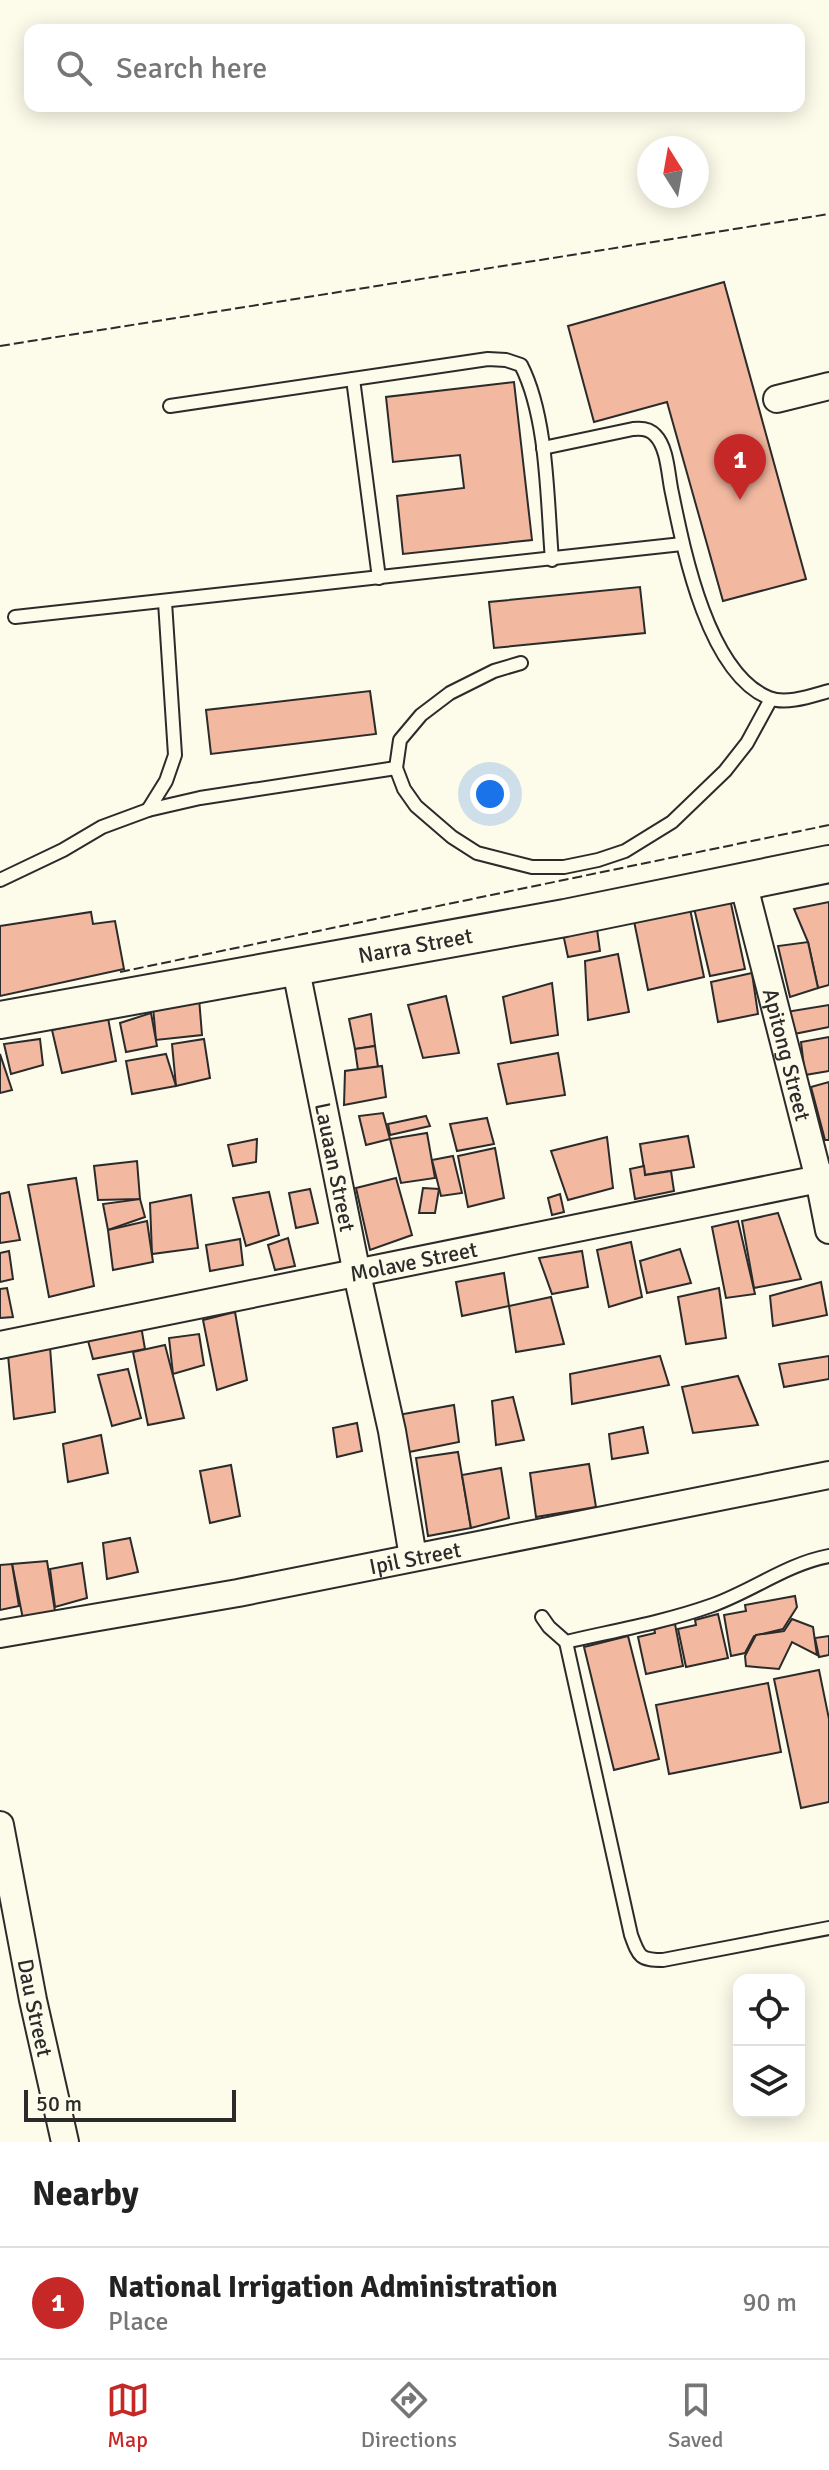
<!DOCTYPE html>
<style>
body{margin:0;font-family:Signika,sans-serif;background:#f6f6f6;color:#222}
.controls{position:absolute;right:24px;bottom:24px;display:grid;overflow:hidden;border-radius:16px;box-shadow:0 4px 20px #0003}
.controls button{width:72px;height:72px;display:grid;place-items:center;padding:0;border:0;border-bottom:2px solid #e0e0e0;background:#fff;color:#222;font:40px sans-serif}
.compass{position:absolute;left:637px;top:136px;width:72px;height:72px;border-radius:50%;background:#fff;box-shadow:0 4px 20px #0003;rotate:349deg}
.scale{position:absolute;left:24px;bottom:20px;width:212px;box-sizing:border-box;padding-left:8px;border:4px solid #2b2b2b;border-top:0;font-size:22px;line-height:28px;white-space:nowrap;color:#2b2b2b;-webkit-text-stroke:6px #fdfbea;paint-order:stroke}
.you{position:absolute;left:490px;top:794px;width:28px;height:28px;margin:-20px;border:6px solid #fff;border-radius:50%;background:#1a73e8;box-shadow:0 0 0 12px #1a73e833}
.badge{display:grid;place-items:center;width:52px;height:52px;border-radius:50%;background:#c62828;color:#fff;font-size:26px;font-weight:700}
.pin{position:absolute;translate:-50% -66px;filter:drop-shadow(0 2px 4px #0008)}
.pin::after{content:'';position:absolute;top:42px;width:28px;height:24px;background:inherit;clip-path:polygon(0 0,100% 0,50% 100%)}
.list{margin:0;padding:0;list-style:none}
h2{display:flex;justify-content:space-between;align-items:center;height:104px;margin:0;padding:0 32px;font-size:34px}
h2 small{font-size:26px;font-weight:400;color:#767676}
.list li{display:grid;grid-template-columns:52px 1fr auto;gap:24px;align-items:center;box-sizing:border-box;height:112px;padding:0 32px;border-top:2px solid #e0e0e0}
.list b{display:block;font-size:30px;white-space:nowrap}
.list p{margin:0;font-size:26px;white-space:nowrap;color:#767676}
.list em{font-size:26px;font-style:normal;color:#767676}
.icon{flex:none;width:44px;height:44px;fill:none;stroke:currentColor;stroke-width:2;stroke-linecap:round;stroke-linejoin:round}
.map{position:relative;flex:none;width:829px;height:2142px;overflow:hidden}
.search{position:absolute;background:#fff;box-shadow:0 4px 20px #0003;left:24px;right:24px;top:24px;height:88px;display:flex;align-items:center;gap:20px;box-sizing:border-box;padding:0 28px;border-radius:16px;color:#767676;font-size:30px}
.sheet{height:216px;background:#fff}
nav{display:flex;justify-content:space-around;align-items:center;box-sizing:border-box;height:112px;border-top:2px solid #e0e0e0;background:#fff;font-size:22px;color:#767676}
nav a{display:grid;justify-items:center;gap:4px}
nav .on{color:#c62828}
.map>svg:first-child{display:block}
.building{fill:#f2b8a0;stroke:#2b2b2b;stroke-width:2}
.lines{fill:none;stroke-linecap:round;stroke-linejoin:round}
.lane-casing{stroke:#2b2b2b;stroke-width:16}
.street-casing{stroke:#2b2b2b;stroke-width:30}
.secondary-casing{stroke:#2b2b2b;stroke-width:40}
.lane{stroke:#fdfbea;stroke-width:12}
.street{stroke:#fdfbea;stroke-width:26}
.secondary{stroke:#fdfbea;stroke-width:36}
.fence{stroke:#2b2b2b;stroke-width:2;stroke-dasharray:10 4;stroke-linecap:butt}
.labels{text-anchor:middle;dominant-baseline:central;stroke-width:6;stroke-linejoin:round;paint-order:stroke}
.street-label{font-size:22px;fill:#2b2b2b;stroke:#fdfbea}
</style>
<div class="map">
<svg width="829" height="2142" viewBox="0 0 829 2142">
<rect width="100%" height="100%" fill="#fdfbea"/>
<g class="building">
<polygon points="724,282 806,579 723,601 667,402 594,422 568,326"/>
<polygon points="514,382 532,540 403,554 397,496 464,488 460,455 393,462 386,397"/>
<polygon points="640,587 645,633 494,648 489,602"/>
<polygon points="370,691 376,734 211,754 206,710"/>
<polygon points="730,899 745,969 710,976 694,908"/>
<polygon points="829,902 829,985 818,988 808,942 794,909"/>
<polygon points="690,909 704,977 648,990 634,921"/>
<polygon points="91,912 93,924 115,921 124,969 0,996 0,926"/>
<polygon points="596,922 600,951 568,957 562,929"/>
<polygon points="808,942 818,988 790,997 778,946"/>
<polygon points="618,954 629,1012 588,1020 585,961"/>
<polygon points="752,973 758,1014 718,1022 711,982"/>
<polygon points="552,983 558,1035 511,1043 503,997"/>
<polygon points="446,996 459,1053 423,1058 408,1005"/>
<polygon points="199,998 202,1035 156,1040 153,1007"/>
<polygon points="829,1005 829,1027 794,1034 786,1012"/>
<polygon points="151,1013 157,1046 126,1052 120,1023"/>
<polygon points="371,1014 375,1046 355,1049 349,1019"/>
<polygon points="108,1018 116,1061 62,1073 52,1030"/>
<polygon points="829,1037 829,1071 805,1075 801,1042"/>
<polygon points="40,1039 43,1065 11,1074 4,1044"/>
<polygon points="204,1039 210,1078 176,1086 172,1044"/>
<polygon points="375,1046 378,1067 358,1070 355,1049"/>
<polygon points="558,1053 565,1095 507,1104 498,1064"/>
<polygon points="0,1054 12,1090 0,1093"/>
<polygon points="166,1054 176,1086 132,1094 126,1061"/>
<polygon points="382,1066 386,1097 344,1105 345,1071"/>
<polygon points="829,1082 829,1140 825,1140 811,1087"/>
<polygon points="383,1113 390,1139 366,1145 359,1116"/>
<polygon points="426,1116 430,1126 390,1135 388,1124"/>
<polygon points="487,1118 494,1144 457,1151 450,1124"/>
<polygon points="427,1133 435,1178 401,1183 390,1139"/>
<polygon points="688,1136 694,1167 645,1175 640,1144"/>
<polygon points="607,1137 613,1188 568,1200 551,1151"/>
<polygon points="257,1139 256,1162 233,1166 228,1145"/>
<polygon points="495,1148 504,1198 468,1207 458,1156"/>
<polygon points="453,1156 462,1193 441,1196 432,1160"/>
<polygon points="137,1161 140,1199 98,1200 94,1166"/>
<polygon points="644,1166 645,1175 671,1171 674,1191 635,1199 630,1169"/>
<polygon points="76,1178 94,1286 49,1297 28,1185"/>
<polygon points="396,1178 412,1235 370,1250 356,1188"/>
<polygon points="423,1188 439,1189 435,1213 419,1213"/>
<polygon points="310,1189 318,1223 296,1228 289,1193"/>
<polygon points="9,1192 20,1240 0,1243 0,1194"/>
<polygon points="269,1192 279,1235 246,1246 233,1198"/>
<polygon points="560,1194 564,1212 552,1215 548,1198"/>
<polygon points="191,1195 198,1248 152,1254 150,1203"/>
<polygon points="140,1199 145,1217 108,1230 103,1204"/>
<polygon points="778,1213 801,1279 754,1288 742,1221"/>
<polygon points="147,1221 153,1262 113,1270 108,1230"/>
<polygon points="738,1221 755,1294 726,1298 712,1227"/>
<polygon points="288,1238 295,1266 275,1270 268,1245"/>
<polygon points="240,1239 243,1265 210,1271 206,1245"/>
<polygon points="631,1242 642,1297 609,1307 597,1250"/>
<polygon points="680,1249 691,1283 647,1293 640,1261"/>
<polygon points="9,1251 13,1279 0,1282 0,1253"/>
<polygon points="582,1251 588,1287 552,1294 539,1258"/>
<polygon points="504,1273 509,1306 462,1316 456,1282"/>
<polygon points="821,1282 827,1315 773,1326 770,1296"/>
<polygon points="7,1288 13,1317 0,1318 0,1289"/>
<polygon points="719,1288 726,1338 686,1344 678,1297"/>
<polygon points="551,1297 564,1344 516,1352 509,1306"/>
<polygon points="235,1312 247,1380 217,1390 203,1320"/>
<polygon points="141,1326 145,1349 93,1359 87,1337"/>
<polygon points="199,1334 204,1365 173,1374 169,1338"/>
<polygon points="165,1345 184,1418 148,1425 133,1352"/>
<polygon points="50,1347 55,1412 14,1419 8,1355"/>
<polygon points="660,1356 669,1385 572,1404 570,1374"/>
<polygon points="829,1356 829,1379 784,1387 779,1364"/>
<polygon points="128,1369 141,1418 112,1426 98,1375"/>
<polygon points="738,1376 758,1425 693,1433 682,1387"/>
<polygon points="513,1397 524,1440 496,1445 492,1401"/>
<polygon points="454,1405 459,1442 409,1452 398,1415"/>
<polygon points="357,1423 362,1451 337,1457 333,1428"/>
<polygon points="643,1427 648,1453 612,1459 609,1434"/>
<polygon points="101,1435 108,1473 68,1482 63,1444"/>
<polygon points="458,1452 471,1528 428,1536 416,1458"/>
<polygon points="589,1464 596,1507 536,1517 530,1473"/>
<polygon points="231,1465 240,1516 210,1523 200,1471"/>
<polygon points="501,1468 509,1518 471,1528 462,1475"/>
<polygon points="130,1538 138,1572 107,1579 103,1543"/>
<polygon points="47,1561 55,1611 23,1619 12,1564"/>
<polygon points="82,1563 87,1598 55,1607 50,1569"/>
<polygon points="12,1564 19,1606 0,1610 0,1565"/>
<polygon points="795,1596 797,1607 783,1629 754,1636 745,1653 731,1656 724,1615 746,1611 745,1605"/>
<polygon points="718,1614 728,1658 686,1667 678,1629 696,1625 695,1620"/>
<polygon points="792,1619 813,1627 817,1655 792,1642 779,1669 746,1666 745,1656 756,1635 784,1631"/>
<polygon points="675,1624 683,1666 646,1674 638,1637 655,1633 654,1628"/>
<polygon points="628,1636 659,1759 614,1770 584,1647"/>
<polygon points="829,1636 829,1655 819,1657 815,1638"/>
<polygon points="819,1670 829,1719 829,1802 801,1808 774,1679"/>
<polygon points="768,1683 781,1752 669,1774 656,1705"/>
</g>
<g class="lines">
<defs>
<g id="lane">
<polyline points="353,379 379,578"/>
<path d="M170,406L488,359L506,360L521,365C548,418 547,501 552,560"/>
<path d="M543,448L633,429C641,428 649,428 655,435C668,448 668,476 672,493C684,552 708,673 769,698C786,705 811,696 829,691"/>
<polyline points="15,617 682,544"/>
<polyline points="521,663 494,671 450,693 421,715 400,740 396,768 404,789 416,806 452,837 477,853 532,867 564,867 598,860 625,851 672,822 725,771 747,743 771,699"/>
<polyline points="148,810 166,781 175,755 165,602"/>
<polyline points="0,880 63,850 102,827 148,810 200,798 396,768"/>
<path d="M542,1617L549,1627L566,1642C613,1631 665,1622 710,1606C751,1592 786,1564 829,1556"/>
<path d="M566,1642L631,1935C639,1957 640,1960 663,1960L829,1928"/>
</g>
<g id="street">
<polyline points="777,399 829,386"/>
<path id="s1" d="M743,882L819,1179L829,1230"/>
<path id="s2" d="M295,965L357,1274L392,1431L413,1557"/>
<path id="s3" d="M0,1345L829,1177"/>
<path id="s4" d="M0,1634L238,1593L829,1475"/>
<path id="s5" d="M0,1825L33,2000L65,2142"/>
</g>
<g id="secondary">
<path id="s6" d="M0,1020L565,918L829,864"/>
</g>
</defs>
<use href="#lane" class="lane-casing"/>
<use href="#street" class="street-casing"/>
<use href="#secondary" class="secondary-casing"/>
<use href="#lane" class="lane"/>
<use href="#street" class="street"/>
<use href="#secondary" class="secondary"/>
<g class="fence">
<polyline points="0,346 829,214"/>
<polyline points="120,972 829,825"/>
</g>
</g>
<g class="labels">
<g class="street-label">
<text stroke="none"><textPath href="#s6" startOffset="422">Narra Street</textPath></text>
<text stroke="none"><textPath href="#s1" startOffset="178">Apitong Street</textPath></text>
<text stroke="none"><textPath href="#s2" startOffset="206">Lauaan Street</textPath></text>
<text stroke="none"><textPath href="#s3" startOffset="422">Molave Street</textPath></text>
<text stroke="none"><textPath href="#s4" startOffset="422">Ipil Street</textPath></text>
<text stroke="none"><textPath href="#s5" startOffset="186">Dau Street</textPath></text>
</g>
</g>
</svg>
<div class="controls">
<button><svg class="icon" aria-label="locate" viewBox="0 0 24 24"><circle cx="12" cy="12" r="6"/><path d="M12 2v4M12 18v4M2 12h4M18 12h4"/></svg></button>
<button><svg class="icon" aria-label="layers" viewBox="0 0 24 24"><path d="M12 4l9 5-9 5-9-5zM3 14l9 5 9-5"/></svg></button>
</div>
<svg class="compass" viewBox="-18 -18 36 36"><path d="M0-13l5 13h-10z" fill="#e53935"/><path d="M0 13l5-13h-10z" fill="#767676"/></svg>
<div class="scale">50 m</div>
<div class="you"></div>
<div class="pin badge" style="left:740px;top:500px">1</div>
<div class="search"><svg class="icon" aria-label="search" viewBox="0 0 24 24"><circle cx="10" cy="10" r="6"/><path d="M15 15l6 6"/></svg>Search here</div>
</div>
<section class="sheet">
<h2>Nearby<small></small></h2>
<ul class="list">
<li><span class="badge">1</span><div><b>National Irrigation Administration</b><p>Place</p></div><em>90 m</em></li>
</ul>
</section>
<nav>
<a class="on"><svg class="icon" aria-label="map" viewBox="0 0 24 24"><path d="M3 6l6-2 6 2 6-2v14l-6 2-6-2-6 2zM9 4v14M15 6v14"/></svg>Map</a>
<a><svg class="icon" aria-label="directions" viewBox="0 0 24 24"><path d="M12 3l9 9-9 9-9-9zM9 14v-3h6M13 9l2 2-2 2"/></svg>Directions</a>
<a><svg class="icon" aria-label="saved" viewBox="0 0 24 24"><path d="M7 4h10v16l-5-4-5 4z"/></svg>Saved</a>
</nav>
